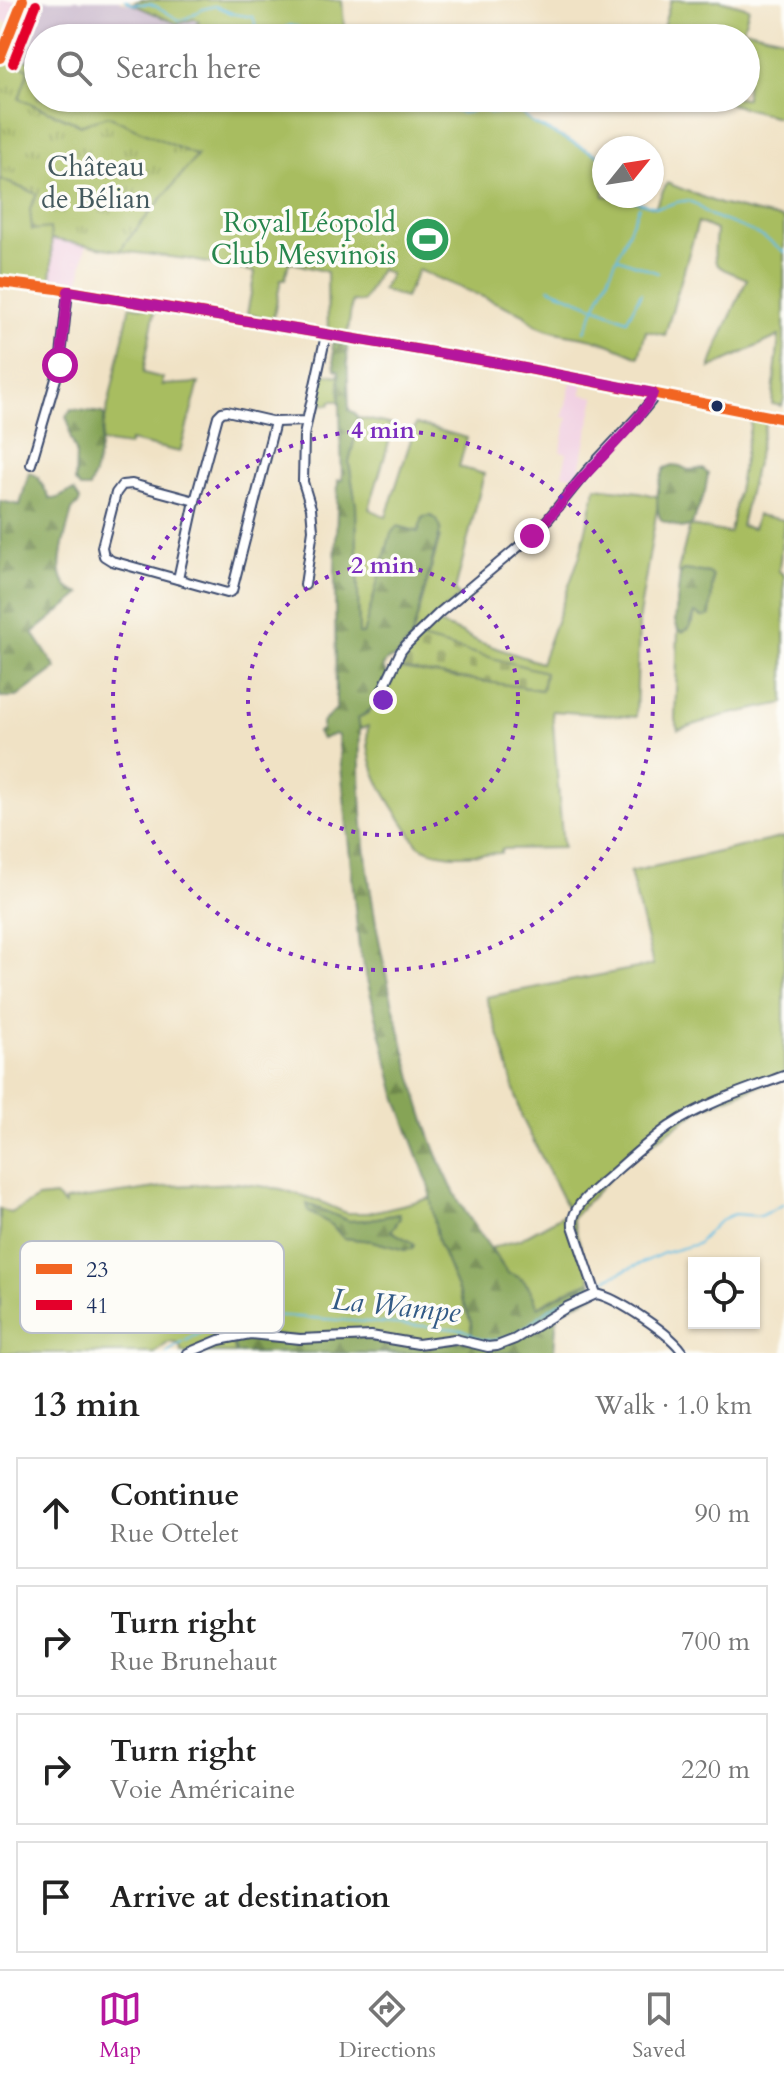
<!DOCTYPE html>
<meta charset="utf-8">
<style>
body{margin:0;font-family:Cardo,serif;background:#f2f2f2;color:#222}
.controls{position:absolute;right:24px;bottom:24px;display:grid;overflow:hidden;border-radius:0px;box-shadow:0 2px 6px #0004}
.controls button{width:72px;height:72px;display:grid;place-items:center;padding:0;border:0;border-bottom:2px solid #e0e0e0;background:#fff;color:#222;font:40px sans-serif}
.compass{position:absolute;left:592px;top:136px;width:72px;height:72px;border-radius:50%;background:#fff;box-shadow:0 2px 6px #0004;rotate:60deg}
.stop{position:absolute;width:24px;height:24px;margin:-18px;border:6px solid #b5179e;border-radius:50%;background:#fff}
.stop.end{background:#b5179e;border-color:#fff;box-shadow:0 2px 8px #0008}
.list{margin:0;padding:0;list-style:none}
h2{display:flex;justify-content:space-between;align-items:center;height:104px;margin:0;padding:0 32px;font-size:34px}
h2 small{font-size:26px;font-weight:400;color:#767676}
.list li{display:grid;grid-template-columns:52px 1fr auto;gap:24px;align-items:center;box-sizing:border-box;height:112px;margin:0 16px 16px;padding:0 16px;border:2px solid #e0e0e0;border-radius:0px}
.list b{display:block;font-size:30px;white-space:nowrap}
.list p{margin:0;font-size:26px;white-space:nowrap;color:#767676}
.list em{font-size:26px;font-style:normal;color:#767676}
.icon{flex:none;width:44px;height:44px;fill:none;stroke:currentColor;stroke-width:2;stroke-linecap:round;stroke-linejoin:round}
.map{position:relative;flex:none;width:784px;height:1353px;overflow:hidden}
.search{position:absolute;background:#fff;box-shadow:0 2px 6px #0004;left:24px;right:24px;top:24px;height:88px;display:flex;align-items:center;gap:20px;box-sizing:border-box;padding:0 28px;border-radius:44px;color:#767676;font-size:30px}
.sheet{height:616px;background:#fff}
nav{display:flex;justify-content:space-around;align-items:center;box-sizing:border-box;height:112px;border-top:2px solid #e0e0e0;background:#fff;font-size:22px;color:#767676}
nav a{display:grid;justify-items:center;gap:4px}
nav .on{color:#b5179e}
.map>svg:first-child{display:block}
.built{fill:#f1d0e2}
.industrial{fill:#cebed0}
.grass{fill:#a8bd61;stroke:#627660;stroke-width:2;fill-rule:evenodd}
.forest{fill:url(#forest-firs);stroke:#506a5a;stroke-width:2}
.cemetery{fill:url(#cemetery-stones);stroke:#627660;stroke-width:2}
.park{fill:url(#park-tufts);stroke:#627660;stroke-width:2}
.lines{fill:none;stroke-linecap:round;stroke-linejoin:round}
.stream{stroke:#66bee3;stroke-width:2}
.minor-casing{stroke:#3b4a6d;stroke-width:12}
.major-casing{stroke:#3b4a6d;stroke-width:14}
.minor{stroke:#fff;stroke-width:8}
.major{stroke:#ebc669;stroke-width:10}
.bus-1-casing{stroke:#fdfcf7;stroke-width:16}
.bus-2-casing{stroke:#fdfcf7;stroke-width:16}
.bus-1{stroke:#f26522;stroke-width:10}
.bus-2{stroke:#e4002b;stroke-width:10}
.route{stroke:#b5179e;stroke-width:10}
.ring{fill:none;stroke:#7b2cbf;stroke-width:4;stroke-dasharray:4 8}
.bus-dot{fill:#1b2f5e;stroke:#fdfcf7;stroke-width:3}
.labels{text-anchor:middle;dominant-baseline:central;stroke-width:7;stroke-linejoin:round;paint-order:stroke}
.park-label{font-size:28px;fill:#455a5f;stroke:#fdfcf7}
.leisure-label{font-size:28px;fill:#27864d;stroke:#fdfcf7;text-anchor:end}
.water-label{font-size:30px;font-style:italic;fill:#325a86;stroke:#fdfcf7}
.key{fill:#fdfcf7;stroke:#b9bec9;stroke-width:2}
.key-label{font-size:22px;fill:#1b2f5e}
.centre{fill:#7b2cbf;stroke:#fdfcf7;stroke-width:4}
.ring-label{font-size:24px;text-anchor:middle;font-weight:bold;fill:#7b2cbf;stroke:#fdfcf7;stroke-width:7;stroke-linejoin:round;paint-order:stroke}
</style>
<div class="map">
<svg width="784" height="1353" viewBox="0 0 784 1353">
<defs>
<pattern id="forest-firs" width="22" height="20" patternUnits="userSpaceOnUse" patternTransform="scale(2)"><rect width="22" height="20" fill="#86a457"/><path d="M5 1l3.5 6h-7zM16 11l3.5 6h-7z" fill="#6d864b"/></pattern>
<pattern id="cemetery-stones" width="16" height="16" patternUnits="userSpaceOnUse" patternTransform="scale(2)"><rect width="16" height="16" fill="#a8bd61"/><path d="M2 7V4a2 2 0 0 1 4 0v3zM10 15v-3a2 2 0 0 1 4 0v3z" fill="#889a53"/></pattern>
<pattern id="park-tufts" width="24" height="20" patternUnits="userSpaceOnUse" patternTransform="scale(2)"><rect width="24" height="20" fill="#a8bd61"/><path d="M3 7l-1-3M5 7V3M7 7l1-3M15 17l-1-3M17 17v-4M19 17l1-3" fill="none" stroke="#889a53"/></pattern>
</defs>
<rect width="100%" height="100%" fill="#fdfcf7"/>
<filter id="ink" filterUnits="userSpaceOnUse"><feTurbulence type="fractalNoise" baseFrequency=".0125" numOctaves="2"/><feDisplacementMap in="SourceGraphic" scale="16" xChannelSelector="R" yChannelSelector="G"/><feConvolveMatrix kernelMatrix="1 2 1 2 8 2 1 2 1" color-interpolation-filters="sRGB"/></filter>
<filter id="wash" filterUnits="userSpaceOnUse"><feTurbulence type="fractalNoise" baseFrequency=".006" numOctaves="4" result="noise"/><feDisplacementMap in="SourceGraphic" scale="32" xChannelSelector="R" yChannelSelector="G"/><feGaussianBlur stdDeviation="1.8" result="paint"/><feColorMatrix in="noise" values="0 0 0 0 0 0 0 0 0 0 0 0 0 0 0 0 0 1.4 0 .05"/><feComposite in="paint" operator="in"/></filter>
<g filter="url(#wash)">
<rect width="100%" height="100%" fill="#f0e2c5"/>
<g class="built">
<polygon points="0,0 23,0 12,26 0,19"/>
<polygon points="51,239 86,245 78,292 50,288 52,269"/>
<polygon points="572,377 583,379 581,394 595,397 578,477 562,474 567,453 560,451 568,418 563,417"/>
</g>
<polygon class="industrial" points="23,0 118,0 131,5 132,4 178,24 194,19 200,22 192,29 188,38 38,38 38,62 12,59 2,54"/>
<g class="grass">
<polygon points="140,0 342,0 345,38 188,38 192,29 199,22 194,19 178,24 132,4"/>
<polygon points="671,0 720,0 749,8 743,29 784,38 784,118 777,117 709,98 746,98 746,38 660,38"/>
<path d="M8,57L38,62V98H438C444,103 451,111 460,112C473,115 474,102 491,113L519,111L532,123L604,158V196H616L655,207L667,183L720,204L784,219V398L782,406L772,404L779,336L710,368L719,342L747,279C711,264 713,270 716,230L698,222L665,335L646,331L639,357C625,351 611,344 596,340C574,333 538,335 524,314L418,270L405,298L382,290L390,274L380,269L363,302L352,301L347,338L328,335L327,272L289,262L285,279H281L273,320L247,314L255,272L187,259L121,251L125,243L197,155L80,125L18,98L7,60Z"/>
<polygon points="0,179 37,194 51,228 52,269 50,288 0,282"/>
<polygon points="130,306 155,309 143,373 163,378 162,385 199,383 180,452 130,441 128,446 100,442"/>
<polygon points="324,374 340,376 340,401 331,401 329,405 317,403"/>
<path d="M355,417L394,425L369,509L386,517L416,424L467,438L459,467L484,474L455,591L460,596L431,621L460,632L479,642L541,663L580,555L596,487L639,492L659,497L639,616L636,717L552,711L563,848L501,849V853C476,854 440,860 418,845C395,809 363,771 368,726L360,729L358,718L368,713L371,709L397,668L542,690L545,673L411,640L440,537L397,526L363,634L359,635L356,505L349,462L359,421Z"/>
<polygon points="752,417 766,421 741,526 753,529 757,515 784,520 779,571 784,575 784,703 722,716 678,730 675,719 678,630 682,632 693,623 695,612 710,615 713,577 709,573 684,570 680,574 678,570 690,526 730,533"/>
<path d="M784,837V1076L702,1108L624,1163L572,1218L591,1281L567,1291L538,1307C531,1290 527,1277 508,1274L491,1248L520,1239L569,1212L522,1118L503,1049L486,997L653,965L630,872Z"/>
<path d="M238,1183L281,1189L319,1201L346,1213H368L431,1198L438,1242L471,1322L472,1343L428,1344L250,1334L188,1353H182L179,1344L169,1342L155,1353H0V1209L11,1213L38,1198L55,1196L65,1205V1201L170,1186ZM313,1206L349,1221L366,1220L398,1214L400,1218L391,1231L411,1242L405,1250L372,1241L344,1238L332,1225L309,1212Z"/>
<polygon points="232,1339 236,1353 192,1353"/>
</g>
<g class="forest">
<path d="M332,342L347,345L349,410L355,413L359,421L349,462L356,505L359,634H363L391,533L397,526L418,532L423,517L431,516L437,520L441,528L411,640L397,656L386,661L383,666L384,670L388,677L371,709L358,719L360,729C357,837 376,944 404,1048C418,1101 433,1155 460,1203C474,1227 492,1249 507,1273C527,1277 531,1290 538,1307L567,1291L591,1281L596,1294L557,1313L554,1351L550,1353H236L231,1337L288,1338L351,1336L406,1343L472,1342L471,1322L438,1242L428,1183L397,1099L359,948L338,736L335,734L322,739L317,733L322,729V723L336,709L335,570L338,480H342L339,371L335,369Z"/>
<path d="M71,409L102,413L105,416C100,441 100,464 89,488H80L75,482L76,451L70,436L69,424L66,417Z"/>
<path d="M673,465L680,466L688,470L703,469L708,474L705,492L693,522L690,526L681,528L662,521C653,509 658,481 665,468Z"/>
<path d="M29,472L38,477L50,499C62,500 63,492 74,491L80,500L78,505L72,510C67,534 44,585 81,594L33,633L56,668L17,697H0V501L20,505Z"/>
<path d="M684,570L709,573L713,576L710,615C703,619 701,617 695,613L689,629L682,632L678,630L675,621L680,574Z"/>
<polygon points="307,1204 349,1221 366,1220 399,1214 400,1218 391,1231 411,1242 414,1245 412,1249 405,1250 372,1241 343,1238 332,1225 309,1212"/>
</g>
<polygon class="cemetery" points="417,638 545,672 542,690 400,669 398,664 401,657"/>
<polygon class="park" points="2,54 8,57 8,60 29,69 19,99 80,125 108,116 197,156 125,243 121,251 51,239 50,228 32,230 30,209 37,194 0,179 0,58"/>
<g class="lines">
<g class="stream">
<polyline points="125,0 132,4 150,4 156,6 179,20 185,19 203,9 215,6 234,14 253,17 257,28 267,36 292,25 300,28 306,38"/>
<path d="M438,98C445,104 453,113 463,113C477,112 475,104 491,113L519,111L532,123L604,158"/>
<path d="M616,196L656,207C667,208 675,200 686,201C697,201 702,212 712,216C741,228 758,230 784,252"/>
<polyline points="618,258 658,273"/>
<polyline points="549,288 627,320 641,293"/>
<polyline points="585,331 639,207"/>
<polyline points="595,1284 664,1253 697,1244 715,1225 725,1218 734,1214 760,1216 784,1204"/>
<path d="M166,1353C198,1331 231,1317 270,1315L436,1327L464,1330L479,1339L493,1341L513,1335L526,1327L552,1307L589,1287"/>
</g>
</g>
</g>
<g filter="url(#ink)">
<g class="lines">
<defs>
<g id="minor">
<polyline points="0,282 57,289 498,363 784,419"/>
<polyline points="31,464 60,365 68,291"/>
<polyline points="195,501 132,484 122,485 116,493 102,547 104,556 112,561 227,593 232,591 275,422"/>
<polyline points="178,579 195,501 218,416 222,412 227,411 275,422 307,421 326,335"/>
<polyline points="305,585 313,530 311,508 303,482 304,436 307,421"/>
<polyline points="380,695 401,651 406,645 439,613 540,529 587,471 642,412 651,401 653,393"/>
<path d="M596,1294L573,1226C571,1207 590,1194 603,1182C625,1163 646,1143 670,1126C705,1103 745,1090 784,1076"/>
<path d="M596,1294C616,1297 674,1336 683,1353"/>
<polyline points="188,1353 219,1340 250,1334 300,1339 371,1336 418,1344 455,1339 488,1347 497,1346 515,1339 567,1307 596,1294"/>
</g>
<polyline id="major" points="0,58 23,0"/>
</defs>
<use href="#minor" class="minor-casing"/>
<use href="#major" class="major-casing"/>
<use href="#minor" class="minor"/>
<use href="#major" class="major"/>
<defs>
<g id="bus-1">
<polyline points="0,58 23,0"/>
<polyline points="0,282 57,289 498,363 784,419"/>
</g>
<polyline id="bus-2" points="13,63 36,5"/>
</defs>
<use href="#bus-1" class="bus-1-casing"/>
<use href="#bus-2" class="bus-2-casing"/>
<use href="#bus-1" class="bus-1"/>
<use href="#bus-2" class="bus-2"/>
</g>
</g>
<g class="lines" filter="url(#ink)">
<path class="route" d="M60,365L68,291L498,363L653,393C648,413 594,464 577,484C562,501 549,520 532,536"/>
</g>
<g class="ring">
<circle cx="383" cy="700" r="135"/>
<circle cx="383" cy="700" r="270"/>
</g>
<defs>
<symbol id="stadium-disc" viewBox="-11 -11 22 22"><circle r="9.5" fill="#2e9e5b" stroke="#fdfcf7"/><path d="M0-5a6.5 5 0 1 0 0 10a6.5 5 0 1 0 0-10ZM-3.5-1.8h7v3.6h-7Z" fill="#fff"/></symbol>
</defs>
<g fill-rule="evenodd">
<use href="#stadium-disc" x="402" y="214" width="51" height="51"/>
</g>
<circle class="bus-dot" cx="717" cy="406" r="7"/>
<g class="labels">
<g class="park-label">
<text x="96" y="167">Château<tspan x="96" dy="32">de Bélian</tspan></text>
</g>
<g class="leisure-label">
<text x="396" y="223">Royal Léopold<tspan x="396" dy="32">Club Mesvinois</tspan></text>
</g>
<g class="water-label">
<text transform="translate(396 1306) rotate(6)">La Wampe</text>
</g>
</g>
<rect x="20" y="1241" width="264" height="92" rx="12" class="key"/>
<rect x="36" y="1264" width="36" height="10" fill="#f26522"/>
<rect x="36" y="1300" width="36" height="10" fill="#e4002b"/>
<g class="key-label">
<text x="86" y="1277">23</text>
<text x="86" y="1313">41</text>
</g>
<circle cx="383" cy="700" r="12" class="centre"/>
<g class="ring-label">
<text x="383" y="438">4 min</text>
<text x="383" y="573">2 min</text>
</g>
</svg>
<div class="controls">
<button><svg class="icon" aria-label="locate" viewBox="0 0 24 24"><circle cx="12" cy="12" r="6"/><path d="M12 2v4M12 18v4M2 12h4M18 12h4"/></svg></button>
</div>
<svg class="compass" viewBox="-18 -18 36 36"><path d="M0-13l5 13h-10z" fill="#e53935"/><path d="M0 13l5-13h-10z" fill="#767676"/></svg>
<div class="stop" style="left:60px;top:365px"></div>
<div class="stop end" style="left:532px;top:536px"></div>
<div class="search"><svg class="icon" aria-label="search" viewBox="0 0 24 24"><circle cx="10" cy="10" r="6"/><path d="M15 15l6 6"/></svg>Search here</div>
</div>
<section class="sheet">
<h2>13 min<small>Walk · 1.0 km</small></h2>
<ul class="list">
<li><svg class="icon" aria-label="ahead" viewBox="0 0 24 24"><path d="M12 20V5M6 11l6-6 6 6"/></svg><div><b>Continue</b><p>Rue Ottelet</p></div><em>90 m</em></li>
<li><svg class="icon" aria-label="right" viewBox="0 0 24 24"><path d="M7 20v-9h11M14 6l5 5-5 5"/></svg><div><b>Turn right</b><p>Rue Brunehaut</p></div><em>700 m</em></li>
<li><svg class="icon" aria-label="right" viewBox="0 0 24 24"><path d="M7 20v-9h11M14 6l5 5-5 5"/></svg><div><b>Turn right</b><p>Voie Américaine</p></div><em>220 m</em></li>
<li><svg class="icon" aria-label="arrive" viewBox="0 0 24 24"><path d="M6 21V4h12l-3 4 3 4H6"/></svg><div><b>Arrive at destination</b></div></li>
</ul>
</section>
<nav>
<a class="on"><svg class="icon" aria-label="map" viewBox="0 0 24 24"><path d="M3 6l6-2 6 2 6-2v14l-6 2-6-2-6 2zM9 4v14M15 6v14"/></svg>Map</a>
<a><svg class="icon" aria-label="directions" viewBox="0 0 24 24"><path d="M12 3l9 9-9 9-9-9zM9 14v-3h6M13 9l2 2-2 2"/></svg>Directions</a>
<a><svg class="icon" aria-label="saved" viewBox="0 0 24 24"><path d="M7 4h10v16l-5-4-5 4z"/></svg>Saved</a>
</nav>
